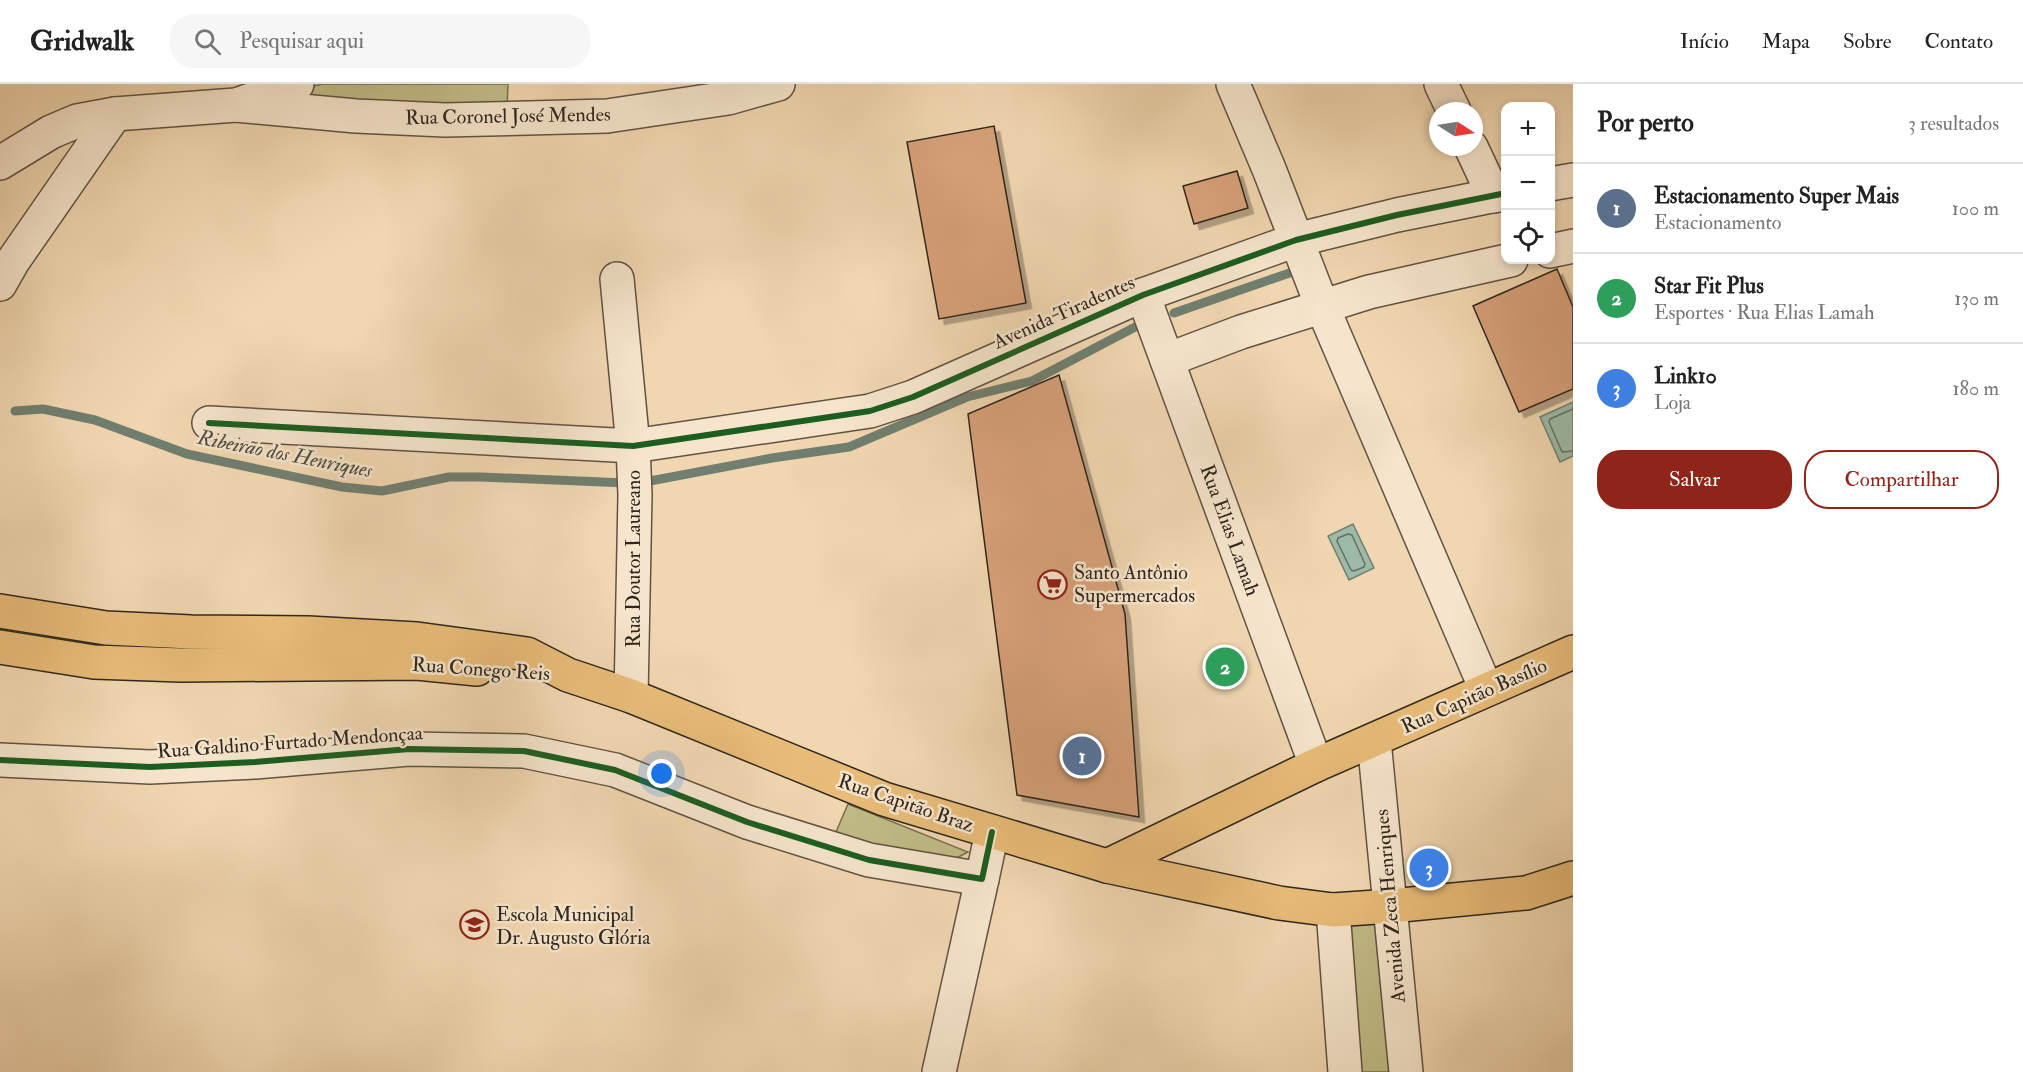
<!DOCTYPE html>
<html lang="pt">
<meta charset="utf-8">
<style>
body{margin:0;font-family:"IM FELL Double Pica",serif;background:#f6f6f6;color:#222}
.controls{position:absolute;right:18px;top:18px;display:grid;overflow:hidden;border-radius:12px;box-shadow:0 3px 9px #0003}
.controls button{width:54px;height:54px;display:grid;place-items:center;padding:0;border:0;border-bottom:2px solid #e0e0e0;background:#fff;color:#222;font:30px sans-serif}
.compass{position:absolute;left:1429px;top:18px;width:54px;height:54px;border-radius:50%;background:#fff;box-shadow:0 3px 9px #0003;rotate:102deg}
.you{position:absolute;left:662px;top:690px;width:21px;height:21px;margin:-15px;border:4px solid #fff;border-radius:50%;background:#1a73e8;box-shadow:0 0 0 9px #1a73e833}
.badge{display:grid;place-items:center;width:39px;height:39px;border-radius:50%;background:#8f2418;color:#fff;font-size:20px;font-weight:700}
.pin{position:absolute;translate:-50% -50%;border:3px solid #fff;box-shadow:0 2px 6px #0006}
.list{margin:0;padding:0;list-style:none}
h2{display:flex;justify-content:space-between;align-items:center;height:78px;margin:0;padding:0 24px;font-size:26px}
h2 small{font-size:20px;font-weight:400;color:#767676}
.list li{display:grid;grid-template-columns:39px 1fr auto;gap:18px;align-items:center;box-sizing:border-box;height:90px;padding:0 24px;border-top:2px solid #e0e0e0}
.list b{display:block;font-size:22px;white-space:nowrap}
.list p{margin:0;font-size:20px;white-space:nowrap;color:#767676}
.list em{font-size:20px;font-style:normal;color:#767676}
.actions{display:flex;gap:12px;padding:18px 24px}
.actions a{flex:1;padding:14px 0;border:2px solid #8f2418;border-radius:24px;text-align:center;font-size:21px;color:#8f2418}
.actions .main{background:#8f2418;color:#fff}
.icon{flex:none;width:33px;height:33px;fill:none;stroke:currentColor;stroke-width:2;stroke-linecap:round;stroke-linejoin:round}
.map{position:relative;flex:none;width:1573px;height:988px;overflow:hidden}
header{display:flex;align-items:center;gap:36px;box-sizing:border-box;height:84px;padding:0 30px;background:#fff;border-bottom:2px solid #e0e0e0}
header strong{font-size:28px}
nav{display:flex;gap:33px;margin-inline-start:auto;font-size:21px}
.search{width:420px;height:54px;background:#f6f6f6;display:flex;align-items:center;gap:15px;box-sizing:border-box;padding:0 21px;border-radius:24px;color:#767676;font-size:22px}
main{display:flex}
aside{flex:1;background:#fff}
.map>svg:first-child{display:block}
.green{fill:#c1bc87;stroke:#787252;stroke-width:1.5}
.water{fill:#9cbaa7;stroke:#707f70;stroke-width:1.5}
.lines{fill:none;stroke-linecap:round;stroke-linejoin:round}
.shore{stroke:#667062;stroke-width:1.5}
.stream{stroke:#707f70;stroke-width:9}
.building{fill:#d8a17a;stroke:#2f271e;stroke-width:1.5;filter:url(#shadow)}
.minor-casing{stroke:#605343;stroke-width:36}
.major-casing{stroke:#2f271e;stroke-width:36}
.minor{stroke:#f6e5cc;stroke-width:33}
.major{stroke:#e8bc78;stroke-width:33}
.cycleway-casing{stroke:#f6e5cc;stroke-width:10}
.cycleway{stroke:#1b5e20;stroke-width:6}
.labels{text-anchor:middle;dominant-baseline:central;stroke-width:5;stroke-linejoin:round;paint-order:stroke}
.street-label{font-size:20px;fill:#2f271e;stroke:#f6e5cc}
.poi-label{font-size:20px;fill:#2f271e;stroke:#f6e5cc;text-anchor:start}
.water-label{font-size:21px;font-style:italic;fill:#4a4c40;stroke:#f6e5cc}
</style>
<header>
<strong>Gridwalk</strong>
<div class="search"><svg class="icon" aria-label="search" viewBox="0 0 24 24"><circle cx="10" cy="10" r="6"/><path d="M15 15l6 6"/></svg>Pesquisar aqui</div>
<nav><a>Início</a><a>Mapa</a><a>Sobre</a><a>Contato</a></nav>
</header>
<main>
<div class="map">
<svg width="1573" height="988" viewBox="0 0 1573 988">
<defs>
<filter id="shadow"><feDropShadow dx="5.5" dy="5.5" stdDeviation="0" flood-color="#0004"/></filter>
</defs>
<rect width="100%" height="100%" fill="#f1d7b1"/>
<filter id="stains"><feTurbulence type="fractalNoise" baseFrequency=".00333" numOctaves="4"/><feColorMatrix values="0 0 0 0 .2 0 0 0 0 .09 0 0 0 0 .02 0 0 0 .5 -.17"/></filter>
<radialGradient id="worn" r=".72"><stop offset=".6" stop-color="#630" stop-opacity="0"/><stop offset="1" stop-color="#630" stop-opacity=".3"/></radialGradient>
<g class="green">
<polygon points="323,0 508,0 507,25 306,18 303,4"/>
<polygon points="848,720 968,768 953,776 833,755"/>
<polygon points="1391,822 1406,988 1345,988 1337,826"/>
</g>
<g class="water">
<polygon points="1573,318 1573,372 1560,378 1540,333"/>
<polygon points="1353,440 1374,484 1349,496 1328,452"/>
</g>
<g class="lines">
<g class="shore">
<polyline points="1573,325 1550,335 1549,338 1562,368 1573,367"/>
<polygon points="1348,450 1352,451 1365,480 1364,483 1354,487 1351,486 1337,457 1338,454"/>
</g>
<g class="stream">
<polyline points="1174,229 1301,185"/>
<polyline points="15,327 43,325 95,336 187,370 342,403 382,407 449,393 481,393 626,399"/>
<polyline points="650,397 772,374 849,363 967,313 1032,297 1139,241"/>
</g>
</g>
<g class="building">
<polygon points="994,42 1026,219 939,235 907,58"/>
<polygon points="1237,87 1248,124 1194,140 1183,102"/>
<polygon points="1557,185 1573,223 1573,305 1519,328 1473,222"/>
<polygon points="1059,291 1125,530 1139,733 1017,711 968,330"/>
</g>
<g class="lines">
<defs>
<g id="minor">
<polyline points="1233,0 1269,85 1322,222 1486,605"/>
<polyline points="1441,0 1454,27"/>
<polyline points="236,21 356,32 445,36 607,32 728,14 778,0"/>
<polyline points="1471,63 1494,112"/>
<polyline points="0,79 51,48 77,37 115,30 236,21 297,0"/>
<polyline points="1550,100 1573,96"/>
<polyline points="1550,167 1573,162"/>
<polyline points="617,195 633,362 635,411 631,612"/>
<polyline points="0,200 13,177 115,30"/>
<polyline points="1143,211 1316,681"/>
<polyline points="1167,276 1241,248 1369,208 1511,176"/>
<polyline points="209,339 633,362 870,327 913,313 1143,211 1296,156 1397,131 1506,109"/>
<polyline points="1374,656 1406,988"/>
<polyline points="0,676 150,683 255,678 409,665 524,667 615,686 747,738 869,776 982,795 992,748"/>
<polyline points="1333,826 1345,988"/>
<polyline points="939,988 982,795"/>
</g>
<g id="major">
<polyline points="0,527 106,544 191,548 308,549 417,555 527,570 568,591 631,612 884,715 1107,782 1279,819 1333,826 1391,822 1526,809 1573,794"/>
<polyline points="0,563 94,578 181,581 417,579 477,585"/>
<polyline points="1107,782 1316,681 1573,568"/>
</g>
</defs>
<use href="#minor" class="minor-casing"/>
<use href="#major" class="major-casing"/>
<use href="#minor" class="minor"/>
<use href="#major" class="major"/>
<defs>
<g id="cycleway">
<polyline points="209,339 633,362 870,327 913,313 1143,211 1296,156 1397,131 1506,109"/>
<polyline points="0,676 150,683 255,678 409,665 524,667 615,686 747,738 869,776 982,795 992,748"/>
</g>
</defs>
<use href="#cycleway" class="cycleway-casing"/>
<use href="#cycleway" class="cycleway"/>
</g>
<defs>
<symbol id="supermarket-ring" viewBox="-11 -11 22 22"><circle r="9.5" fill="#f6e5cc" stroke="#8f2418" stroke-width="1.5"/><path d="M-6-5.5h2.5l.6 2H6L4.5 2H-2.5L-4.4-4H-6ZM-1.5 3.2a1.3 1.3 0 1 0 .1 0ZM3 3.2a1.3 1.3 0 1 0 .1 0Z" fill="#8f2418"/></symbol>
<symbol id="school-ring" viewBox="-11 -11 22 22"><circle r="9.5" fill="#f6e5cc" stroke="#8f2418" stroke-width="1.5"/><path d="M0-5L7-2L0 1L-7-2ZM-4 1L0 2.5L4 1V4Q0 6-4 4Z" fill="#8f2418"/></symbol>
</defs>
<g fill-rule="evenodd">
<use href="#supermarket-ring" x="1036" y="484" width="33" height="33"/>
<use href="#school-ring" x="458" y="824" width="33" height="33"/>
</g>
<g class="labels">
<g class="street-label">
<text transform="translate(508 32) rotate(-1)">Rua Coronel José Mendes</text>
<text transform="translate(1064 228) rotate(-24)">Avenida Tiradentes</text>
<text transform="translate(1230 446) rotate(70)">Rua Elias Lamah</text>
<text transform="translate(633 475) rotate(-90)">Rua Doutor Laureano</text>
<text transform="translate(481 585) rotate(4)">Rua Conego Reis</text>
<text transform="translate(1474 612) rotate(-24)">Rua Capitão Basílio</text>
<text transform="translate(290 658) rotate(-4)">Rua Galdino Furtado Mendonçaa</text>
<text transform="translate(906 719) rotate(19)">Rua Capitão Braz</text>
<text transform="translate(1390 822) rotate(-95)">Avenida Zeca Henriques</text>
</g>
<g class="poi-label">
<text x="1074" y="488">Santo Antônio<tspan x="1074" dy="23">Supermercados</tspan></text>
<text x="496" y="830">Escola Municipal<tspan x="496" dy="23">Dr. Augusto Glória</tspan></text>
</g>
<g class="water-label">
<text transform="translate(285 370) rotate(11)">Ribeirão dos Henriques</text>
</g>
</g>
<rect width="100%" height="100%" filter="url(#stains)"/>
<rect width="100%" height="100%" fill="url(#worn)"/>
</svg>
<div class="controls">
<button>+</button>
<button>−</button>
<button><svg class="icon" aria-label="locate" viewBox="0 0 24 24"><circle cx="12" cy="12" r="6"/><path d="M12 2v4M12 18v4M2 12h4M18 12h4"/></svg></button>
</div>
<svg class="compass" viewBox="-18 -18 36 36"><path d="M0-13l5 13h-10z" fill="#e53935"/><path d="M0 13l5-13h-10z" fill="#767676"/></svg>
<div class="you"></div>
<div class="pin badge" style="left:1082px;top:672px;background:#5c6f8a">1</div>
<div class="pin badge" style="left:1225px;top:583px;background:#2e9e5b">2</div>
<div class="pin badge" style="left:1429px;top:784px;background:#3f7fe0">3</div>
</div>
<aside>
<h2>Por perto<small>3 resultados</small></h2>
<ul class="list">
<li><span class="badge" style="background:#5c6f8a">1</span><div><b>Estacionamento Super Mais</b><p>Estacionamento</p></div><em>100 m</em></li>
<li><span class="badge" style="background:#2e9e5b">2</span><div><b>Star Fit Plus</b><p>Esportes · Rua Elias Lamah</p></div><em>130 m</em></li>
<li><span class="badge" style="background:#3f7fe0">3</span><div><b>Link10</b><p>Loja</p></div><em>180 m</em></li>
</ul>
<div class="actions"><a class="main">Salvar</a><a>Compartilhar</a></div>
</aside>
</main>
